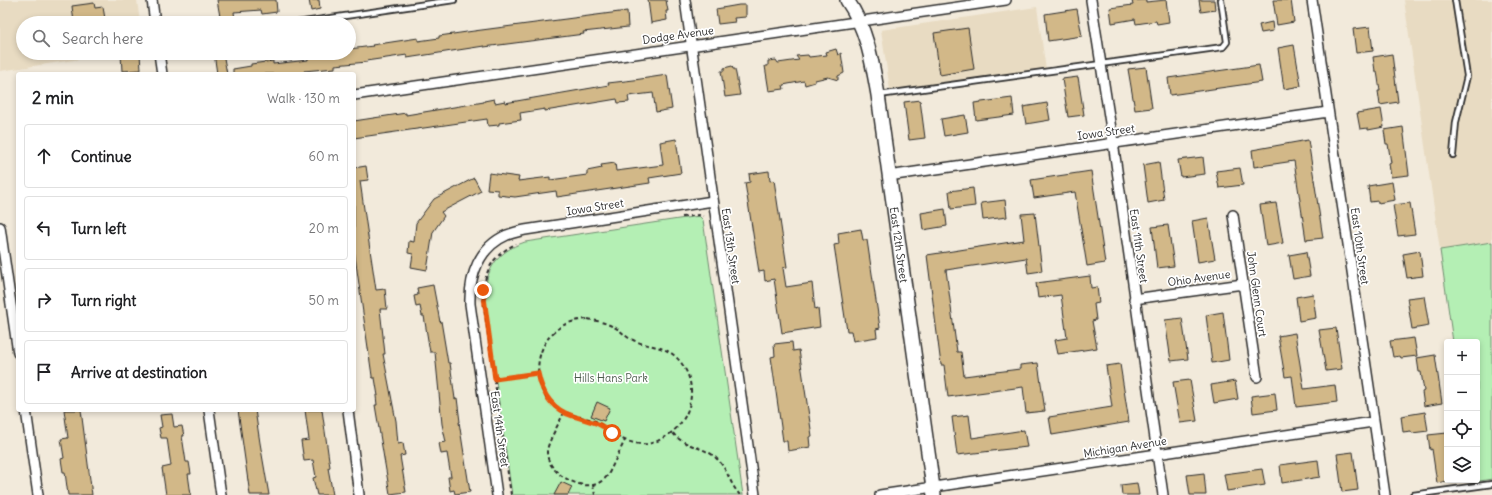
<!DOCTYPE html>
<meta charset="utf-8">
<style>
body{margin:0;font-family:Delius,sans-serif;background:#f2f2f2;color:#202124}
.controls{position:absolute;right:12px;bottom:12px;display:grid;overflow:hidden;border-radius:4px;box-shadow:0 2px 6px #0003}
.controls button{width:36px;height:36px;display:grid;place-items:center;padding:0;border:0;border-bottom:1px solid #e0e0e0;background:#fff;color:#202124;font:20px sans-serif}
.stop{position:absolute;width:12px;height:12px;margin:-9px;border:3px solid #ea580c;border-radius:50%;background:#fff}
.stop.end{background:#ea580c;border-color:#fff;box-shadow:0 1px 4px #0008}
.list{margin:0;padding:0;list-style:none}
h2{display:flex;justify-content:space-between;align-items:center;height:52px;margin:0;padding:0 16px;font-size:17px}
h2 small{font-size:13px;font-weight:400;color:#757577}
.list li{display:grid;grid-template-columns:26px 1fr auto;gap:12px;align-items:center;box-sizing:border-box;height:64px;margin:0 8px 8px;padding:0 8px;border:1px solid #e0e0e0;border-radius:4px}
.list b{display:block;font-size:15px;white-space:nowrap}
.list em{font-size:13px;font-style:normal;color:#757577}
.icon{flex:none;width:22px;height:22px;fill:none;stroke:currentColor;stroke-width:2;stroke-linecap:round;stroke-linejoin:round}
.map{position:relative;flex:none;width:1492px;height:495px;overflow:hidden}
.search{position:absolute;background:#fff;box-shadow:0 2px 6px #0003;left:16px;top:16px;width:340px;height:44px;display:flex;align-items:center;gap:10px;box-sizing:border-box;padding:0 14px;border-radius:22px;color:#757577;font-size:15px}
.panel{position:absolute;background:#fff;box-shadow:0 2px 6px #0003;left:16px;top:72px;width:340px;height:340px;border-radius:4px}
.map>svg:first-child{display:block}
.built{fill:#e8dbc2}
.green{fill:#b4efb4;stroke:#708d70}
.building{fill:#d2b888;stroke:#2b2b2b}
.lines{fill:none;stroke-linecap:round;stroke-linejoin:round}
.lane-casing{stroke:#2b2b2b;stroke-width:8}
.street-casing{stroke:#2b2b2b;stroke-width:12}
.secondary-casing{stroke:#2b2b2b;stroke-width:16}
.path{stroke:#2b2b2b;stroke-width:2;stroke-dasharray:4 3;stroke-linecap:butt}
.lane{stroke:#fff;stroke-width:4.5}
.street{stroke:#fff;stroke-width:9}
.secondary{stroke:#fff;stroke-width:13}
.route{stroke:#ea580c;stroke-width:5}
.labels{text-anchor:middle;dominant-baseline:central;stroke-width:3.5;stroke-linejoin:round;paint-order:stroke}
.street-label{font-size:11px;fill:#2b2b2b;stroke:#fff}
.park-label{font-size:11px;fill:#4d5c4d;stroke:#fff}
</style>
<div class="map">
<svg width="1492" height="495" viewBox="0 0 1492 495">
<rect width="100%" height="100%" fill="#f2eadb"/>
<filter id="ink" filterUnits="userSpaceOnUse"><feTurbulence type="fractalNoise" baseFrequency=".025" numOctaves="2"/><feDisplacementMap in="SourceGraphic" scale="8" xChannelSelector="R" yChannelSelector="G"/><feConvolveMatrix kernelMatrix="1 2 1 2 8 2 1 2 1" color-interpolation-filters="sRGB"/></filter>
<g filter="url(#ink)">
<g class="built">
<polygon points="7,0 137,0 140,23 23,23 23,53 121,53 0,71 0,1"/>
<polygon points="1404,0 1492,0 1492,242 1440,250"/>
<polygon points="1037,7 1046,70 890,90 881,30"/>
</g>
<g class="green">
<path d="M699,216L703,220L743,495H512L485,304C483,273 495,252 525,242Z"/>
<polygon points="1492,242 1492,479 1474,482 1473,480 1477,480 1477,342 1453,342 1440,250"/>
</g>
<g class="building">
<polygon points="217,0 276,0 277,12 262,14 261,10 234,12 235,20 221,22"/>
<polygon points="309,0 319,0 320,9 311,11"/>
<polygon points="648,0 666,0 668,11 666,11 667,20 651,23"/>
<polygon points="1141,0 1146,0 1146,2 1166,0 1169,22 1157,24 1156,21 1136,24 1135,19 1112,23 1110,8 1133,5 1132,1"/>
<polygon points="1199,0 1214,0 1215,10 1201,12"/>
<polygon points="1273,0 1291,0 1294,22 1277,25"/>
<polygon points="94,3 95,8 103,7 105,19 98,20 99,23 74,23 72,6"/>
<polygon points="739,5 746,5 746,17 734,18 735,22 718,24 716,9"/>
<polygon points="1077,9 1082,36 1048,41 1045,14"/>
<polygon points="627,11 628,27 583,32 584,34 484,47 484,46 407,58 407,55 366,61 367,62 335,65 335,68 304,71 305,74 233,74 233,69 251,66 251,64 273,61 273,64 308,60 308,57 336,53 349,53 349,49 373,46 372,45 418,38 418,41 439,38 439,36 474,31"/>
<polygon points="1272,22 1273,31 1261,33 1259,25"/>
<polygon points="1370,27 1373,51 1356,53 1353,29"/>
<polygon points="968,28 974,69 940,75 934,33"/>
<polygon points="1294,45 1301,86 1284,89 1278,48"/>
<polygon points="836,49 838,55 841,53 844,73 838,76 838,80 828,77 815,80 815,82 805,85 804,81 783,85 784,89 769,91 765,66 768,66 768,61 776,60 778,63 799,60 796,56 808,55 809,57 827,55 826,52"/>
<polygon points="140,53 141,70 122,71 121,54"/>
<polygon points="214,53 223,53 227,74 217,74"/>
<polygon points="1392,54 1398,102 1380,105 1378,91 1380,91 1377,71 1375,71 1373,57"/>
<polygon points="1259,65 1262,82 1170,95 1168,78"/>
<polygon points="732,66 733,69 735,69 740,95 725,97 721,71 724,71 724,68"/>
<polygon points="1146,67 1152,108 1135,110 1128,69"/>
<polygon points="667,75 672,109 656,112 653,93 628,96 629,102 618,103 617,99 545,111 545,109 520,113 521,120 499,123 499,125 488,126 487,119 354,138 354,121 406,113 406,115 484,102 484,101 494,99 495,103 505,101 505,103 609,85 608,83 634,80"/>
<polygon points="1078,77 1084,115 1068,117 1062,79"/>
<polygon points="1012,98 1014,115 976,120 974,103"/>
<polygon points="920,100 925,138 909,140 904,102"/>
<polygon points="1047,103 1050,120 1026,124 1023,107"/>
<polygon points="1381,109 1384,127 1368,130 1368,128 1360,129 1357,113"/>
<polygon points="965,115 968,132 944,136 941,119"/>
<polygon points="1403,127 1409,175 1391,177 1389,164 1391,163 1388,144 1386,144 1384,130"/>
<polygon points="676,139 681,173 649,178 650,183 557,197 556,191 515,197 498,195 498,190 487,189 489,173 519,177 518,181 550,177 550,180 587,175 587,171 602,168 601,165 615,163 616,171 663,165 660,142"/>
<polygon points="1308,140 1323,238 1306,240 1294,161 1254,167 1252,150"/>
<polygon points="1203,157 1205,174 1181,177 1178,160"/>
<polygon points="1159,162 1164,200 1148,203 1143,165"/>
<polygon points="366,166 368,180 360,181 366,223 376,290 385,289 387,309 380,309 385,354 383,354 396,421 398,444 403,443 405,455 400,456 406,492 390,494 375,405 377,405 376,396 378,396 375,378 372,378 372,376 354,249 354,168"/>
<polygon points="1240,168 1243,185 1219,188 1216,171"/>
<polygon points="769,171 770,181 774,180 787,267 783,268 786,287 812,283 815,309 818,308 820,327 782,333 774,279 765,281 764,271 759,272 745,183 750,182 749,174"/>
<polygon points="1091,171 1105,263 1087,266 1075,192 1034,198 1031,180"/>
<polygon points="474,178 481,191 441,212 444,216 433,232 427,270 411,267 413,254 408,253 409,241 414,242 416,223 434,199"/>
<polygon points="1392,182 1395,200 1378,203 1378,201 1370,202 1368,186"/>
<polygon points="973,188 975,206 951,209 949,191"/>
<polygon points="1005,200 1007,217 983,220 981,203"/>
<polygon points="1276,203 1283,243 1266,246 1260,205"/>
<polygon points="1410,203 1415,234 1398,236 1393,205"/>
<polygon points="945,209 947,226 923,230 921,213"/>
<polygon points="1035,213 1042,271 1028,273 1026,258 946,270 957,352 961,352 964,376 1020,369 1020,365 1038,363 1045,411 1026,413 1023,387 948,397 944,365 941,365 927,255 1024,240 1021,214"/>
<polygon points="1208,218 1215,259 1198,262 1192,221"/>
<polygon points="1168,225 1174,266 1157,268 1152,227"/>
<polygon points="861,229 863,240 867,240 880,328 876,329 877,337 853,341 851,331 847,331 834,245 839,244 838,233"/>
<polygon points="1420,251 1423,276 1407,278 1403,254"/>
<polygon points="1306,252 1310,276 1293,279 1289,255"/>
<polygon points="1090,276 1091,288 1097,287 1099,303 1094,304 1096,320 1092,321 1097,348 1058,354 1055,340 1067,338 1061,295 1038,298 1036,283"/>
<polygon points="433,285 440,322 441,321 448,363 450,363 455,399 457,398 460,422 459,422 470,492 455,494 454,490 450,491 448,477 451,477 447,453 441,454 439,443 446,442 442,424 435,352 430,352 424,316 422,316 420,306 416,307 414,296 418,295 417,288"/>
<polygon points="1313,294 1316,318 1299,321 1296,297"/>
<polygon points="1424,296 1429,326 1412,329 1407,298"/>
<polygon points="1223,312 1229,360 1212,363 1206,315"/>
<polygon points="1182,318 1188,359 1171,361 1165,320"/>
<polygon points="1336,328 1342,369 1326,371 1319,330"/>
<polygon points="1295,333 1304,389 1335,385 1337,402 1296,407 1292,376 1285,377 1278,336"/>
<polygon points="1414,338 1417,356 1401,358 1400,356 1393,357 1390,341"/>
<polygon points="792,342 793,351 799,350 812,436 809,437 810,447 788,451 787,441 783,441 771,357 775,356 774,344"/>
<polygon points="1435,355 1442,403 1424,406 1422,392 1424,391 1421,372 1419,372 1417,358"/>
<polygon points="1120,364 1129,422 1052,435 1049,417 1112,407 1106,366"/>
<polygon points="1190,380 1197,421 1180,423 1173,382"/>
<polygon points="1235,381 1238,399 1214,403 1211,385"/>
<polygon points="1275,393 1277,410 1253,413 1251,396"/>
<polygon points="597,402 610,408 604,421 591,416"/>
<polygon points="64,410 81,410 92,495 68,495 65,472 63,472 61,459 64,458 61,439 68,438"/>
<polygon points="238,410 255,410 260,443 269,495 250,495"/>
<polygon points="305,410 322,410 330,467 328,468 333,495 317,495 313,478 316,477 313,460 304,461 301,441 309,440"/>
<polygon points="1425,412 1428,431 1412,433 1411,431 1403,432 1401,416"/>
<polygon points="172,414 174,427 182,426 184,436 182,436 186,462 189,462 191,474 188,474 191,495 166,495 162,468 171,466 167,438 161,438 159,428 162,427 160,415"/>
<polygon points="969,415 972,438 1024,430 1027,447 957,455 952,417"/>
<polygon points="1447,433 1447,481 1437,483 1432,449 1430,450 1428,435"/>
<polygon points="1353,452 1358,490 1342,492 1337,454"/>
<polygon points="1318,460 1320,477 1282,483 1280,465"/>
<polygon points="1262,469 1265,485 1227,491 1224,474"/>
<polygon points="1204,473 1206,495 1190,495 1187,475"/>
<polygon points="561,482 572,487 568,495 554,495"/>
<polygon points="1137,483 1139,495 1122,495 1121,485"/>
</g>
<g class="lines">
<defs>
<g id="lane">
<polyline points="297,23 454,0"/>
<polyline points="879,95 1223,47 1227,42 1221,0"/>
<polyline points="1453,155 1456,122 1467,76 1455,0"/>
<polyline points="1413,495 1492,484"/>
</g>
<g id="street">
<polyline points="152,0 155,23"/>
<polyline points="685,0 755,495"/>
<polyline points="1091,0 1113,142 1163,495"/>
<polyline points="1312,0 1385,495"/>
<polyline points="159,53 162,74"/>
<polyline points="354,95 1006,0"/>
<polyline points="888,176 1328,112"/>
<polyline points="1233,215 1257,377"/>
<polyline points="0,227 18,353"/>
<polyline points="1134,299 1243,284"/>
<polyline points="26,410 38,495"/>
<polyline points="209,410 221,495"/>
<polyline points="348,410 359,495"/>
<path d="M497,495L470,304C469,276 479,247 507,235C513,233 519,231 525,230L713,201"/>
<polyline points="880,495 1373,422"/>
</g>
<g id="secondary">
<path id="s1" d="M847,0C867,29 872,61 878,95L934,495"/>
</g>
</defs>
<use href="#lane" class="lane-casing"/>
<use href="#street" class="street-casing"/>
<use href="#secondary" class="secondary-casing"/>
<g class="path">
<polyline points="682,217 699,215 703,216"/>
<path d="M588,319C599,321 610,324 619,330C623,333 626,337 631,339C650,349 667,343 682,364C700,389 690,424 663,438C656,442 649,445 640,444C631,443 620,439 612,433C606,429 601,424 595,421C580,416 565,416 553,405C531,384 534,345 559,328C568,322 577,320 588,319Z"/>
<polyline points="495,379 538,373"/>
<path d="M564,412C560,422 547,443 547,452C547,472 576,488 593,485C599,484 605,479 608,475L625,440"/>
<path d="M673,433C683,447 704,446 716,458C728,469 729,483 740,495"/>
<polyline points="593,485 595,495"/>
<path d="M511,495L485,312C481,281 486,258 516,244"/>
</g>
<use href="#lane" class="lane"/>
<use href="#street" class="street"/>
<use href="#secondary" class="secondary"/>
</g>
</g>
<g class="lines" filter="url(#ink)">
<path class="route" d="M483,290L495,379L538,373C542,394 553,410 573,416C590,422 598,421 612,433"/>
</g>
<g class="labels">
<g class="street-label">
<text transform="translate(678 35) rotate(-8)">Dodge Avenue</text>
<text transform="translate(1106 132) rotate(-8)">Iowa Street</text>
<text transform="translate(595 207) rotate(-9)">Iowa Street</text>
<text stroke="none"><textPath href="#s1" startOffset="252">East 12th Street</textPath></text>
<text transform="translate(731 246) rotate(82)">East 13th Street</text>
<text transform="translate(1139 246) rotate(82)">East 11th Street</text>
<text transform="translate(1360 246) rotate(82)">East 10th Street</text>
<text transform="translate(1199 278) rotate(-8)">Ohio Avenue</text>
<text transform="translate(1257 294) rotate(82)">John Glenn Court</text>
<text transform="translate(500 429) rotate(82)">East 14th Street</text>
<text transform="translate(1125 447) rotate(-9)">Michigan Avenue</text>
</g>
<g class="park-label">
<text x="611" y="378">Hills Hans Park</text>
</g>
</g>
</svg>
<div class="controls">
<button>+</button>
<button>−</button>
<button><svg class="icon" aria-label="locate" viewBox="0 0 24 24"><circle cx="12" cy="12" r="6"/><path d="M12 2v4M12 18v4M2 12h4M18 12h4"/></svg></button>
<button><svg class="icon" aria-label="layers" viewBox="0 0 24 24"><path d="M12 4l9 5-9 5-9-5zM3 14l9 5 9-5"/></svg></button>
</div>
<div class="stop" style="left:612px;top:433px"></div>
<div class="stop end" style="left:483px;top:290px"></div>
<div class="search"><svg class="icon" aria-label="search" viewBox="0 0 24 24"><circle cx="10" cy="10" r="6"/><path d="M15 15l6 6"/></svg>Search here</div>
<section class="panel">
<h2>2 min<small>Walk · 130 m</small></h2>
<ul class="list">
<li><svg class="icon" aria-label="ahead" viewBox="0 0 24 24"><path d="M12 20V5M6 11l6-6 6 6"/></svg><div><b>Continue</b></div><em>60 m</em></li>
<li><svg class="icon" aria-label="left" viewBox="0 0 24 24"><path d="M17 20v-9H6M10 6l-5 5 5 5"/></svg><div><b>Turn left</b></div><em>20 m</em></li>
<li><svg class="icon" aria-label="right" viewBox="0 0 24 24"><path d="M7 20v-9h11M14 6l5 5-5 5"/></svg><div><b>Turn right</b></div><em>50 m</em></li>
<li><svg class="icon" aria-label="arrive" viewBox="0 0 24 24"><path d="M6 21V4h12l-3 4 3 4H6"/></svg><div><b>Arrive at destination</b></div></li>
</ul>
</section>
</div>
